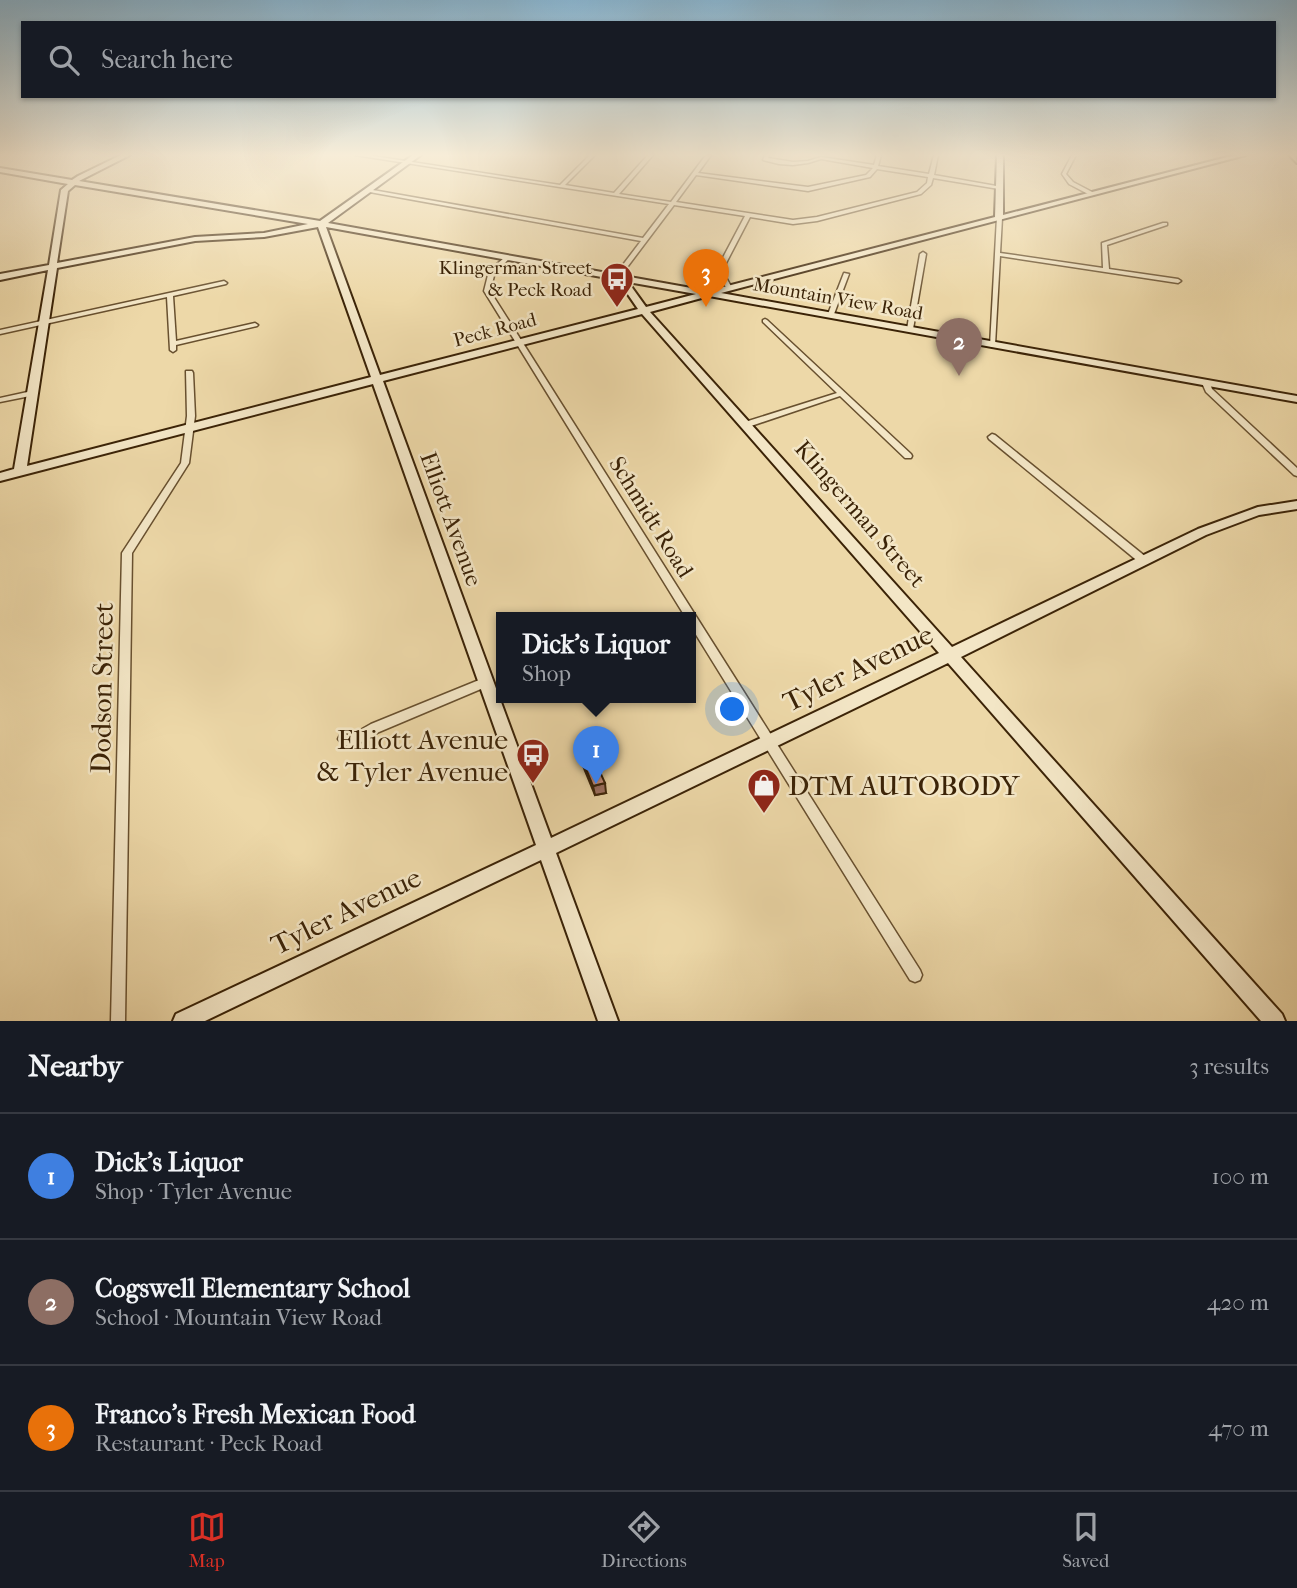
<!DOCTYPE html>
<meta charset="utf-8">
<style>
body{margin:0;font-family:"IM FELL French Canon",serif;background:#20242c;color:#f1f3f6}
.you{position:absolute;left:733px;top:710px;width:24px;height:24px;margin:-18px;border:5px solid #fff;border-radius:50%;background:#1a73e8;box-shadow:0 0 0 10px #1a73e833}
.badge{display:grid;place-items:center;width:46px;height:46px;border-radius:50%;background:#d93025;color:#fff;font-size:23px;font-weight:700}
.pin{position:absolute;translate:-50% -58px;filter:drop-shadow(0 2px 4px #0008)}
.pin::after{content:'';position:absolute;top:37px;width:24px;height:21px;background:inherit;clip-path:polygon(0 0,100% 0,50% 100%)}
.popup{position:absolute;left:496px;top:612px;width:200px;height:91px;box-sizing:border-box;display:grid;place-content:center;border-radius:0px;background:#171b24;filter:drop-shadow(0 2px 5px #0005);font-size:23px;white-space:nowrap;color:#9ea1a6}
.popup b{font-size:26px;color:#f1f3f6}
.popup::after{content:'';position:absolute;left:50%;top:100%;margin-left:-14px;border:14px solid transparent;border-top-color:#171b24}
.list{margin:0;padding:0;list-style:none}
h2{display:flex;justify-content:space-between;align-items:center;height:91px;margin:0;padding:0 28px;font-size:30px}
h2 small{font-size:23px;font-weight:400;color:#9ea1a6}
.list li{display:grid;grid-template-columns:46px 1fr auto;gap:21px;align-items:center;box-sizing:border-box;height:126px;padding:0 28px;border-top:2px solid #363941}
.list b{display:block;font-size:26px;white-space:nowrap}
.list p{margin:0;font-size:23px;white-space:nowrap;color:#9ea1a6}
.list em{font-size:23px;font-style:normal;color:#9ea1a6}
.icon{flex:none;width:38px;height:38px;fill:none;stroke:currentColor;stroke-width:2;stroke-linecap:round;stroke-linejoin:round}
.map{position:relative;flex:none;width:1297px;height:1021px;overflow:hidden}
.search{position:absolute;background:#171b24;box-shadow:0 2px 5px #0004;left:21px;right:21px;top:21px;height:77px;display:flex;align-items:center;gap:18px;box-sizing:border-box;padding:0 24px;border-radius:0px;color:#9ea1a6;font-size:26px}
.sheet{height:469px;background:#171b24}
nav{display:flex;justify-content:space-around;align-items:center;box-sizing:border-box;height:98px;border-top:2px solid #363941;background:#171b24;font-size:19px;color:#9ea1a6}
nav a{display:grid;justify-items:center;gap:4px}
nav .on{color:#d93025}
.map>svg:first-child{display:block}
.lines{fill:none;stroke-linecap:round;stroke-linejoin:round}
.street-casing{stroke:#68502f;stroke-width:3}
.secondary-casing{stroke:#3b2307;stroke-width:4}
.street{fill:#f3e6c6;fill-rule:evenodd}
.secondary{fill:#f3e6c6;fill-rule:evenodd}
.wall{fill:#c28b79;stroke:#3b2307;stroke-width:2}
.shaded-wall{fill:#9e7163;stroke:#3b2307;stroke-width:2}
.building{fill:#e2a28d;stroke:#3b2307;stroke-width:2}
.labels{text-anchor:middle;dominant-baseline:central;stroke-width:5;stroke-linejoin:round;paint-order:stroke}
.far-poi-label{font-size:19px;fill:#3b2307;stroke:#f3e6c6;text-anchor:end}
.far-street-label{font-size:19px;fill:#3b2307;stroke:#f3e6c6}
.street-label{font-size:23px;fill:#3b2307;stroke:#f3e6c6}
.near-street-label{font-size:28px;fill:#3b2307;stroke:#f3e6c6}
.near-poi-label{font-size:28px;fill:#3b2307;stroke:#f3e6c6;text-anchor:end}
</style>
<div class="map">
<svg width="1297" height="1021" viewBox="0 0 1297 1021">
<rect width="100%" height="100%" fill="#edd8a8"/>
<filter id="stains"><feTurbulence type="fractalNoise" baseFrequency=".00286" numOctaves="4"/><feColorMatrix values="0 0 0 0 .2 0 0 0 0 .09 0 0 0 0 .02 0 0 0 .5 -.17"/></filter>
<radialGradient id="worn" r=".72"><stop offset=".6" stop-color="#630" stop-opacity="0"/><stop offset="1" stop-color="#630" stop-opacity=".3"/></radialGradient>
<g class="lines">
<defs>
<g id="street">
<path d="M355,155H367L560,185L590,155H595L565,185L614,193L648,155H653L619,194L671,202L706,155H711L698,173L808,187L866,175L873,168L821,159L808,163L793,165L779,164L763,160L765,155H769L768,158L793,162L808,161L821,157L874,165L877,155H881L878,166L929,174L934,155H938L934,175L1002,187L999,189L933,178L931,185L921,194L817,221L793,224L750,217L724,267V274L732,288L729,290L727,289L718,274V267L745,216L674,205L625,270V279L622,281L619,279V270L641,241L364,191L367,189L643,238L669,204ZM877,169L928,177L927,183L917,192L817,217L793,220L676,202L696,175L808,191L870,177Z"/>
<polygon points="1072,155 1076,155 1066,174 1073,182 1094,193 1094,195 1090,195 1069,184 1062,174"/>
<polygon points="997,217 1002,218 1000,253 1103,268 1102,243 1163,223 1167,223 1167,225 1107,245 1109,269 1178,279 1181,281 1178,283 1000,256 995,345 992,347 990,346"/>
<polygon points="923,252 926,254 913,329 910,331 907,329 920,254"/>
<polygon points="504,258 509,259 495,272 490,291 920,970 922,975 920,980 915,982 910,980 690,625 690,618 686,618 484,291 489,271"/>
<polygon points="844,273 849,274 834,314 833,315 829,315 828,314"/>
<polygon points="224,281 227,283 226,284 173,296 176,341 255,323 258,325 257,326 176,345 176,350 173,352 170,350 167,297 0,334 0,330"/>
<polygon points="765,319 767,320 911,454 912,456 911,458 905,458 840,396 751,426 745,426 744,424 745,422 837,393 763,322 763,320"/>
<polygon points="186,371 192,371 193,373 195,416 189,463 132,553 125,1021 111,1021 122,553 181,463 187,416"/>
<polygon points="1203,381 1209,381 1212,389 1297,468 1297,476 1294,475 1206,392 1202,383"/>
<polygon points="32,391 36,393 35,395 0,402 0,398"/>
<polygon points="992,434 995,435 1146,557 1148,560 1146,563 1140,563 989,439 988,437"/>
<path d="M484,678L488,680L489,683L488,686L379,732L354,746L350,747C345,745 341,744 338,739L340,735L344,734L350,736L371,724Z"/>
</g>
<g id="secondary">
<path d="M121,155H130L79,181L320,221L413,155H421L328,223L708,291L995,217L997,155H1003V215L1235,155H1246L721,293L1297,396V402L709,296L650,312L952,647L1198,529L1258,507L1297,501V509L1259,515L1206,535L961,657L1282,1014L1285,1021H1261L948,663L556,853L618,1021H598L541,860L205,1021H173L176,1014L536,845L373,384L0,481V473L14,469L48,270L0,280V274L49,265L61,190L68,184L0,172V168L72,180L78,176ZM75,185L308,224L264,233L195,237L57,263L68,191ZM318,227L371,377L27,466L57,268L195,241L264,237ZM326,227L618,280L638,309L380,375ZM628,282L696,294L646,307ZM642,314L939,653L551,838L383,381Z"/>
<polygon points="1289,155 1296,155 1297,163"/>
</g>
</defs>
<use href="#street" class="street-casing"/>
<use href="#secondary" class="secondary-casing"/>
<use href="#street" class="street"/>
<use href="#secondary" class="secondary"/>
</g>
<polygon class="wall" points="581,757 606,793 595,795 583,766"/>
<polygon class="shaded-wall" points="605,783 606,793 595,795 593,786"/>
<polygon class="building" points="591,752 605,783 593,786 581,757"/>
<linearGradient id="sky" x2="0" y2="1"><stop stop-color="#89b6d2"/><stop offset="0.52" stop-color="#f7edd8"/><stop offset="1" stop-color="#f7edd8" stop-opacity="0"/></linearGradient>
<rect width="1297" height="298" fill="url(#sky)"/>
<defs>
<symbol id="bus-pin" viewBox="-11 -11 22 30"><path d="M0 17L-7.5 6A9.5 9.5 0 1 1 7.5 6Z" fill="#8f2418" stroke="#f3e6c6"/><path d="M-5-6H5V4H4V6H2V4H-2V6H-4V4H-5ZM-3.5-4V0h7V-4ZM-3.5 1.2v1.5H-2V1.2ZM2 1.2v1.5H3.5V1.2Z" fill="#fff"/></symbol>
<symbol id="shop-pin" viewBox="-11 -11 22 30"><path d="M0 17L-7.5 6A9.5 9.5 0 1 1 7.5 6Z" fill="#8f2418" stroke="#f3e6c6"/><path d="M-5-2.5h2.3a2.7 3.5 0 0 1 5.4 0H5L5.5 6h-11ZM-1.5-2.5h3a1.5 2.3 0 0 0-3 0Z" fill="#fff"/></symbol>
</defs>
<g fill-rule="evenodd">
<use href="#bus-pin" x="598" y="260" width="38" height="52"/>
<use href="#bus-pin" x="514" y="736" width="38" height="52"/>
<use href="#shop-pin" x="745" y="766" width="38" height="52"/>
</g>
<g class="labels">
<g class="far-poi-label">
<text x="592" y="268">Klingerman Street<tspan x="592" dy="22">&amp; Peck Road</tspan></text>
</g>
<g class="far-street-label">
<text transform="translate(838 299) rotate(10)">Mountain View Road</text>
<text transform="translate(495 330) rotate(-15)">Peck Road</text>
</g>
<g class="street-label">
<text transform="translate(860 514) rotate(49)">Klingerman Street</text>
<text transform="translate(651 517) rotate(58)">Schmidt Road</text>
<text transform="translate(451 519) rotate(70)">Elliott Avenue</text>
</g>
<g class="near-street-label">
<text transform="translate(858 668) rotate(-26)">Tyler Avenue</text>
<text transform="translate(102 688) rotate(-89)">Dodson Street</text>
<text transform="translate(346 911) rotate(-26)">Tyler Avenue</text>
</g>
<g class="near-poi-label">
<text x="508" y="739">Elliott Avenue<tspan x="508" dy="32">&amp; Tyler Avenue</tspan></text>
<text x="788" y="785" text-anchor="start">DTM AUTOBODY</text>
</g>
</g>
<rect width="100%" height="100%" filter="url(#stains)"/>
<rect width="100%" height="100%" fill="url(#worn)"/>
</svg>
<div class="you"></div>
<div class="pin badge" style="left:596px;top:784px;background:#3f7fe0">1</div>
<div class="popup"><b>Dick's Liquor</b>Shop</div>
<div class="pin badge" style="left:959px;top:376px;background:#8d6e63">2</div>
<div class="pin badge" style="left:706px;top:307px;background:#e8710a">3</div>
<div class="search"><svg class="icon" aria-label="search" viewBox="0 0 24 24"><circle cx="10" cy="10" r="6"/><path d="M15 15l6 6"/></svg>Search here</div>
</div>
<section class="sheet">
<h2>Nearby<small>3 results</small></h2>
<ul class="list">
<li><span class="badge" style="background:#3f7fe0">1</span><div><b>Dick's Liquor</b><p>Shop · Tyler Avenue</p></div><em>100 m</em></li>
<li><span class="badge" style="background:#8d6e63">2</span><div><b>Cogswell Elementary School</b><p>School · Mountain View Road</p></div><em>420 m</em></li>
<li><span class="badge" style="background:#e8710a">3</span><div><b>Franco’s Fresh Mexican Food</b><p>Restaurant · Peck Road</p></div><em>470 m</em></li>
</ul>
</section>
<nav>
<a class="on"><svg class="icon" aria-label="map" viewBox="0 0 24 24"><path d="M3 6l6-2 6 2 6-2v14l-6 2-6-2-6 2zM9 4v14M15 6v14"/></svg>Map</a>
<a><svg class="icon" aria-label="directions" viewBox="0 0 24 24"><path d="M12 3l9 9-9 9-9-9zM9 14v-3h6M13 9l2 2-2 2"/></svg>Directions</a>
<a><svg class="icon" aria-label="saved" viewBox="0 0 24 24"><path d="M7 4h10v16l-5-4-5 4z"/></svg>Saved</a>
</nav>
